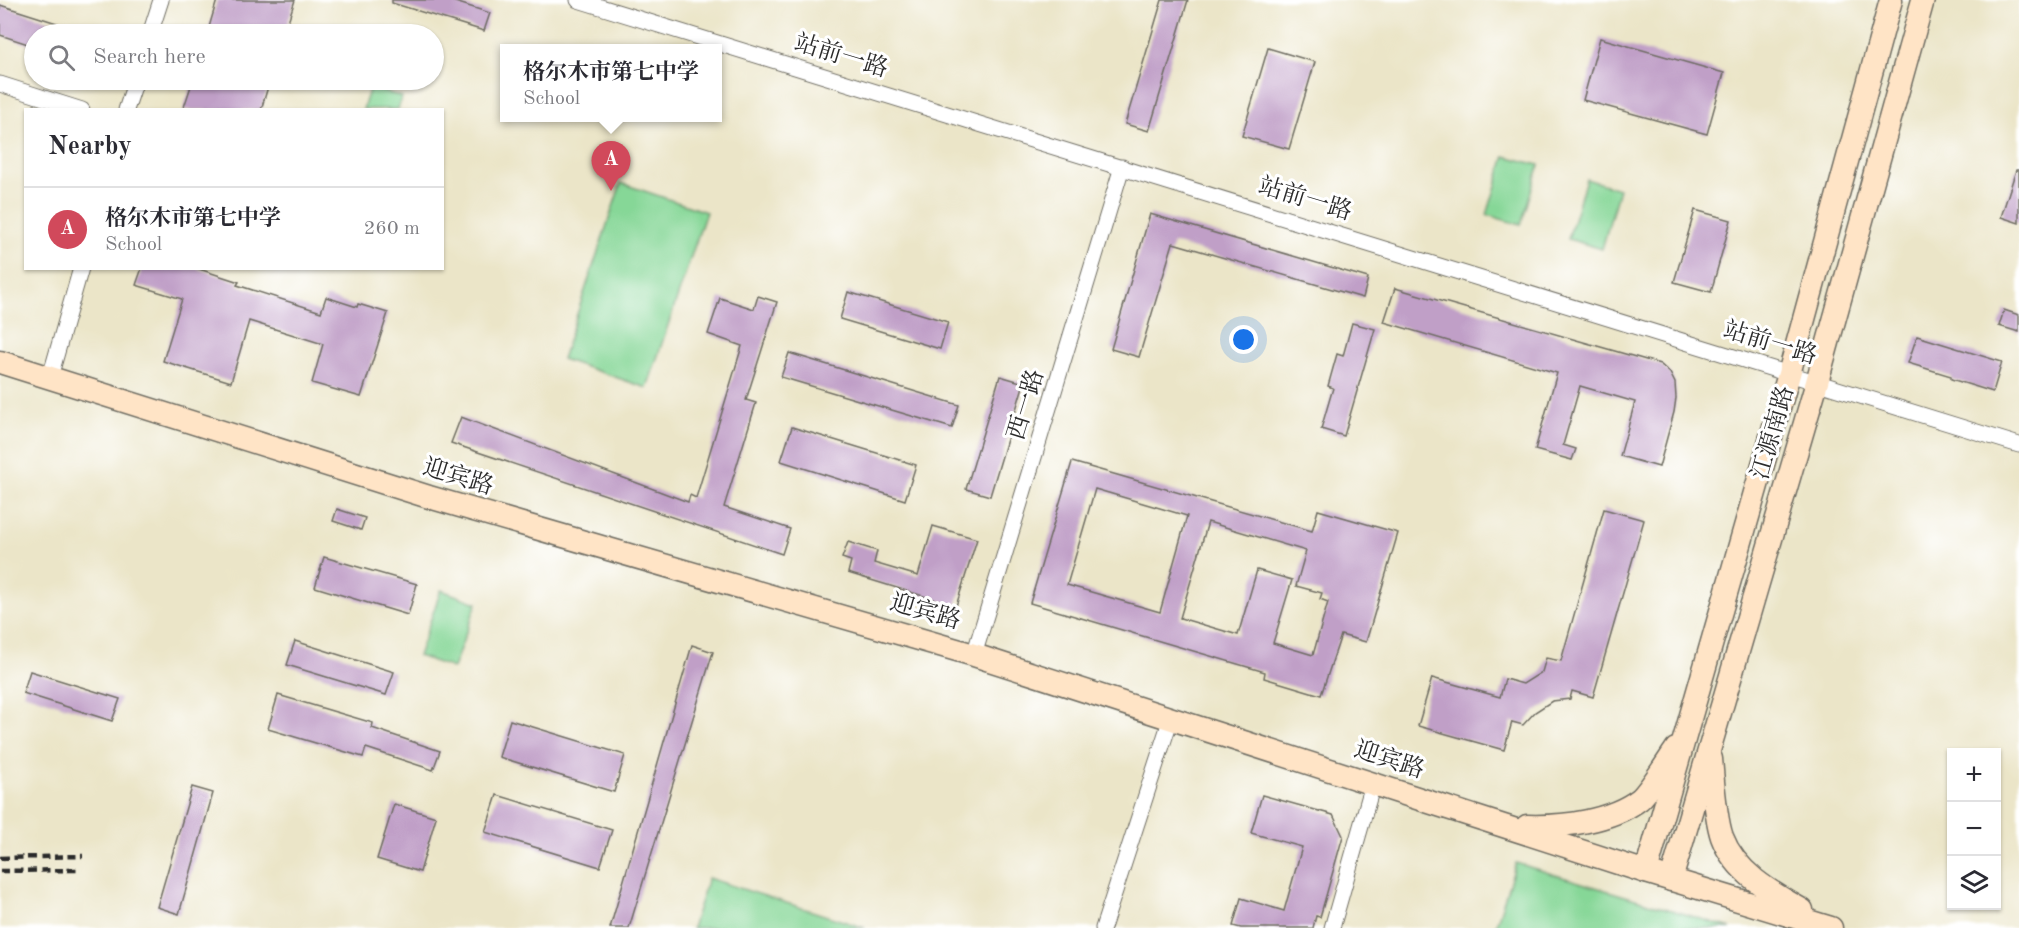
<!DOCTYPE html>
<meta charset="utf-8">
<style>
body{margin:0;font-family:"Old Standard TT","Noto Serif SC",serif;background:#f2f2f3;color:#2b2b33}
.controls{position:absolute;right:18px;bottom:18px;display:grid;overflow:hidden;border-radius:0px;box-shadow:0 2px 4px #0004}
.controls button{width:54px;height:54px;display:grid;place-items:center;padding:0;border:0;border-bottom:2px solid #e1e1e2;background:#fff;color:#2b2b33;font:30px sans-serif}
.you{position:absolute;left:1244px;top:340px;width:21px;height:21px;margin:-15px;border:4px solid #fff;border-radius:50%;background:#1a73e8;box-shadow:0 0 0 9px #1a73e833}
.badge{display:grid;place-items:center;width:39px;height:39px;border-radius:50%;background:#d1495b;color:#fff;font-size:20px;font-weight:700}
.pin{position:absolute;translate:-50% -50px;filter:drop-shadow(0 2px 3px #0008)}
.pin::after{content:'';position:absolute;top:32px;width:21px;height:18px;background:inherit;clip-path:polygon(0 0,100% 0,50% 100%)}
.popup{position:absolute;left:500px;top:44px;width:222px;height:78px;box-sizing:border-box;display:grid;place-content:center;border-radius:0px;background:#fff;filter:drop-shadow(0 2px 4px #0005);font-size:20px;white-space:nowrap;color:#7c7c81}
.popup b{font-size:22px;color:#2b2b33}
.popup::after{content:'';position:absolute;left:50%;top:100%;margin-left:-12px;border:12px solid transparent;border-top-color:#fff}
.list{margin:0;padding:0;list-style:none}
h2{display:flex;justify-content:space-between;align-items:center;height:78px;margin:0;padding:0 24px;font-size:26px}
h2 small{font-size:20px;font-weight:400;color:#7c7c81}
.list li{display:grid;grid-template-columns:39px 1fr auto;gap:18px;align-items:center;box-sizing:border-box;height:84px;padding:0 24px;border-top:2px solid #e1e1e2}
.list b{display:block;font-size:22px;white-space:nowrap}
.list p{margin:0;font-size:20px;white-space:nowrap;color:#7c7c81}
.list em{font-size:20px;font-style:normal;color:#7c7c81}
.icon{flex:none;width:33px;height:33px;fill:none;stroke:currentColor;stroke-width:2;stroke-linecap:round;stroke-linejoin:round}
.map{position:relative;flex:none;width:2019px;height:928px;overflow:hidden}
.search{position:absolute;background:#fff;box-shadow:0 2px 4px #0004;left:24px;top:24px;width:420px;height:66px;display:flex;align-items:center;gap:15px;box-sizing:border-box;padding:0 21px;border-radius:33px;color:#7c7c81;font-size:22px}
.panel{position:absolute;background:#fff;box-shadow:0 2px 4px #0004;left:24px;top:108px;width:420px;height:162px;border-radius:0px}
.map>svg:first-child{display:block}
.green{fill:#86d797;stroke:#588161;stroke-width:1.5}
.building{fill:#c09fc7;fill-rule:evenodd}
.lines{fill:none;stroke-linecap:round;stroke-linejoin:round}
.street-casing{stroke:#6e6c62;stroke-width:17}
.secondary-casing{stroke:#6e6c62;stroke-width:25}
.street{stroke:#fff;stroke-width:15}
.secondary{stroke:#ffe4c6;stroke-width:22}
.rail{stroke:#2b2b2b;stroke-width:4.5;stroke-dasharray:9 4.5;stroke-linecap:butt}
.labels{text-anchor:middle;dominant-baseline:central;stroke-width:6;stroke-linejoin:round;paint-order:stroke}
.street-label{font-size:24px;fill:#2b2b2b;stroke:#fff}
</style>
<div class="map">
<svg width="2019" height="928" viewBox="0 0 2019 928">
<rect width="100%" height="100%" fill="#fff"/>
<filter id="ink" filterUnits="userSpaceOnUse"><feTurbulence type="fractalNoise" baseFrequency=".0167" numOctaves="2"/><feDisplacementMap in="SourceGraphic" scale="12" xChannelSelector="R" yChannelSelector="G"/><feConvolveMatrix kernelMatrix="1 2 1 2 8 2 1 2 1" color-interpolation-filters="sRGB"/></filter>
<filter id="wash" filterUnits="userSpaceOnUse"><feTurbulence type="fractalNoise" baseFrequency=".008" numOctaves="4" result="noise"/><feDisplacementMap in="SourceGraphic" scale="24" xChannelSelector="R" yChannelSelector="G"/><feGaussianBlur stdDeviation="1.35" result="paint"/><feColorMatrix in="noise" values="0 0 0 0 0 0 0 0 0 0 0 0 0 0 0 0 0 1.4 0 .05"/><feComposite in="paint" operator="in"/></filter>
<g filter="url(#wash)">
<rect width="100%" height="100%" fill="#ebe5c8"/>
<g class="green">
<polygon points="370,87 402,97 398,109 363,109"/>
<polygon points="1505,156 1539,165 1521,225 1487,215"/>
<polygon points="1586,179 1619,189 1602,249 1568,239"/>
<polygon points="621,183 706,212 647,388 562,359"/>
<polygon points="441,590 477,603 453,668 418,656"/>
<polygon points="1516,863 1731,928 1495,928"/>
<polygon points="708,878 865,928 692,928"/>
</g>
<g id="blocks">
<g class="building">
<polygon points="217,0 295,0 284,34 207,34"/>
<polygon points="392,0 449,0 490,13 484,31 392,3"/>
<polygon points="1162,0 1188,0 1149,131 1125,124"/>
<polygon points="0,5 85,32 84,34 34,34 34,46 0,35"/>
<polygon points="1600,38 1724,73 1707,134 1583,100"/>
<polygon points="1268,48 1315,62 1289,149 1242,136"/>
<polygon points="193,80 270,80 261,110 183,110"/>
<polygon points="2016,170 2019,170 2019,223 2001,217"/>
<polygon points="1695,210 1731,220 1711,292 1674,282"/>
<polygon points="1150,214 1368,278 1363,298 1173,243 1139,357 1111,349"/>
<polygon points="142,268 196,268 239,282 237,285 321,312 326,297 357,307 358,304 388,313 361,397 312,383 323,344 249,321 231,382 163,361 182,299 136,285"/>
<polygon points="1395,288 1660,364 1670,373 1675,383 1676,398 1674,412 1659,467 1620,456 1635,402 1580,386 1563,445 1576,449 1572,460 1535,450 1557,373 1384,322"/>
<polygon points="848,292 948,322 940,349 840,319"/>
<polygon points="758,296 777,302 746,400 756,403 724,507 790,529 782,554 451,443 461,417 688,502 690,495 696,498 742,346 708,334 720,298 754,309"/>
<polygon points="2004,310 2019,315 2019,332 1999,326"/>
<polygon points="1352,323 1375,329 1344,436 1321,429 1333,388 1328,386 1337,354 1343,356"/>
<polygon points="1917,336 2002,362 1993,392 1951,379 1951,376 1908,363"/>
<polygon points="789,353 959,405 952,428 781,377"/>
<polygon points="1000,376 1024,383 990,496 966,489"/>
<polygon points="792,427 916,465 905,500 781,461"/>
<path d="M1072,462L1312,531L1318,510L1398,533L1366,642L1341,635L1321,695L1264,678L1265,672L1030,603ZM1095,489L1187,516L1160,612L1067,585ZM1208,522L1306,551L1296,586L1322,593L1320,599L1328,602L1313,655L1273,643L1292,580L1257,570L1238,635L1180,618Z"/>
<polygon points="337,509 365,518 361,530 333,521"/>
<polygon points="1604,509 1644,520 1593,697 1572,691 1570,699 1552,701 1535,712 1523,725 1512,722 1504,750 1418,726 1432,678 1500,697 1505,679 1523,684 1542,672 1546,658 1561,661"/>
<polygon points="933,526 977,539 956,606 848,573 851,561 842,558 848,542 877,551 874,563 918,576"/>
<polygon points="324,557 417,584 408,615 315,587"/>
<polygon points="295,641 394,672 386,695 287,665"/>
<polygon points="692,645 713,652 629,928 610,928"/>
<polygon points="30,671 120,699 112,721 23,693"/>
<polygon points="278,695 373,723 372,728 440,751 433,770 366,748 363,757 268,729"/>
<polygon points="510,720 625,755 614,792 499,757"/>
<polygon points="192,787 213,793 179,914 157,907"/>
<polygon points="497,795 612,830 600,867 485,832"/>
<polygon points="1262,795 1333,815 1343,836 1320,917 1316,916 1313,928 1241,928 1233,926 1241,898 1284,911 1302,847 1251,833"/>
<polygon points="394,804 436,817 420,872 377,859"/>
</g>
</g>
</g>
<g filter="url(#ink)">
<use href="#blocks" fill-opacity="0" stroke="#6e6c62" stroke-width="1.5"/>
<g class="lines">
<defs>
<g id="street">
<polyline points="578,0 2019,445"/>
<polyline points="150,34 161,0"/>
<polyline points="0,84 82,110"/>
<polyline points="126,110 136,80"/>
<polyline points="50,377 81,268"/>
<polyline points="974,655 1122,167"/>
<polyline points="1103,928 1171,718"/>
<polyline points="1332,928 1373,784"/>
</g>
<g id="secondary">
<polyline points="0,362 429,497 974,655 1646,872 1831,928"/>
<path d="M1711,759C1713,780 1715,817 1722,837C1735,872 1770,892 1802,910"/>
<path d="M1527,826C1562,827 1610,822 1640,799C1649,791 1668,761 1676,749"/>
<polyline points="1646,872 1789,374 1891,0"/>
<polyline points="1671,880 1817,382 1923,0"/>
</g>
</defs>
<use href="#street" class="street-casing"/>
<use href="#secondary" class="secondary-casing"/>
<use href="#street" class="street"/>
<use href="#secondary" class="secondary"/>
<g class="rail">
<polyline points="0,858 83,856"/>
<polyline points="0,871 77,870"/>
</g>
</g>
</g>
<g class="labels">
<g class="street-label">
<text transform="translate(841 57) rotate(17)">站前一路</text>
<text transform="translate(1305 200) rotate(17)">站前一路</text>
<text transform="translate(1770 344) rotate(17)">站前一路</text>
<text transform="translate(1027 405) rotate(-73)">西一路</text>
<text transform="translate(1774 433) rotate(-74)">江源南路</text>
<text transform="translate(458 478) rotate(17)">迎宾路</text>
<text transform="translate(925 613) rotate(16)">迎宾路</text>
<text transform="translate(1389 761) rotate(18)">迎宾路</text>
</g>
</g>
</svg>
<div class="controls">
<button>+</button>
<button>−</button>
<button><svg class="icon" aria-label="layers" viewBox="0 0 24 24"><path d="M12 4l9 5-9 5-9-5zM3 14l9 5 9-5"/></svg></button>
</div>
<div class="you"></div>
<div class="pin badge" style="left:611px;top:191px">A</div>
<div class="popup"><b>格尔木市第七中学</b>School</div>
<div class="search"><svg class="icon" aria-label="search" viewBox="0 0 24 24"><circle cx="10" cy="10" r="6"/><path d="M15 15l6 6"/></svg>Search here</div>
<section class="panel">
<h2>Nearby<small></small></h2>
<ul class="list">
<li><span class="badge">A</span><div><b>格尔木市第七中学</b><p>School</p></div><em>260 m</em></li>
</ul>
</section>
</div>
